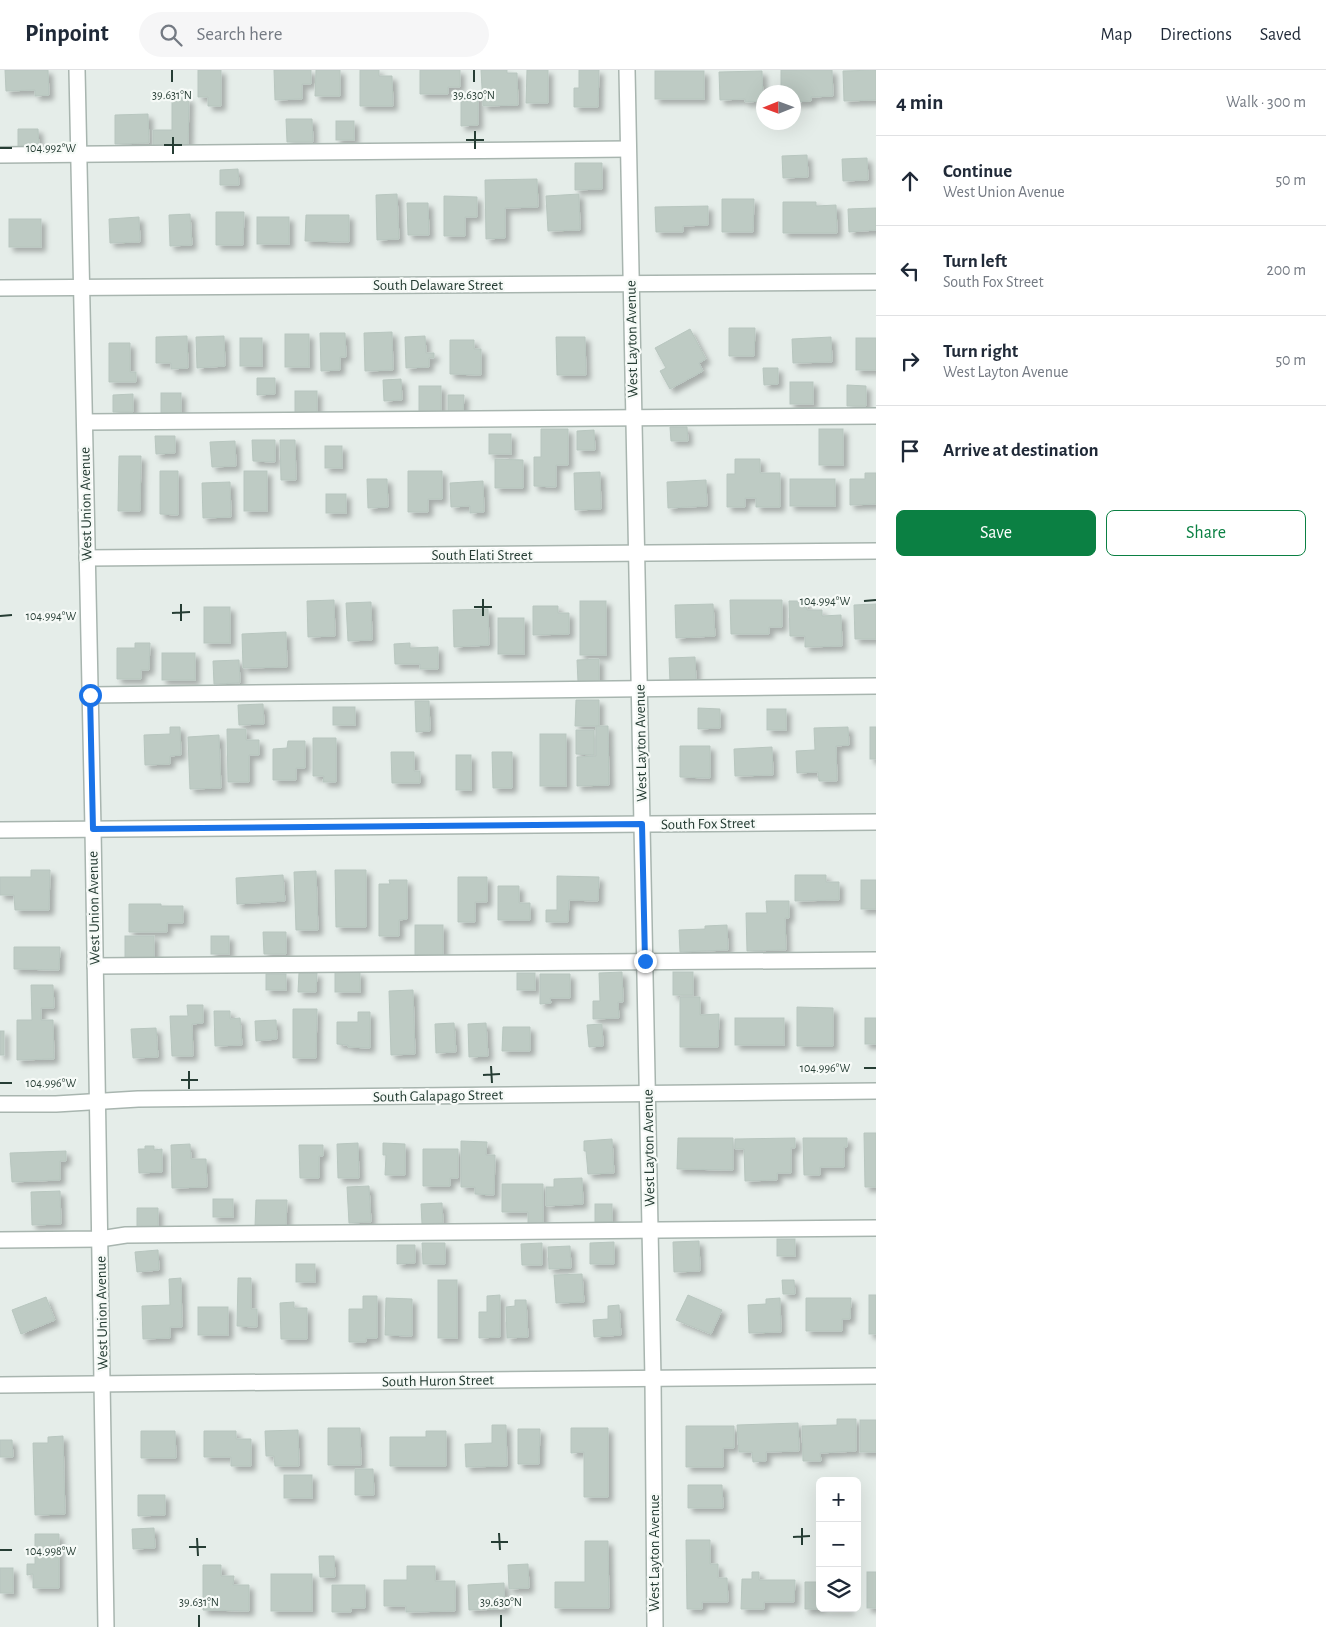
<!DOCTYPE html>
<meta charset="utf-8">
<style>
body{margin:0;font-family:"Alegreya Sans",sans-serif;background:#f6f6f7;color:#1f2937}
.controls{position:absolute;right:15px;bottom:15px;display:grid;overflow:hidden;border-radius:8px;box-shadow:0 5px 20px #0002}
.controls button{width:45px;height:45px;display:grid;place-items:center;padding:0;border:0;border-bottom:1px solid #e0e1e3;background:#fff;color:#1f2937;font:25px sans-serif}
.compass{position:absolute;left:756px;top:15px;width:45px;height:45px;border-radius:50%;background:#fff;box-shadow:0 5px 20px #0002;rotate:269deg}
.stop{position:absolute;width:15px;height:15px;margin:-11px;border:4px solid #1a73e8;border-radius:50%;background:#fff}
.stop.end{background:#1a73e8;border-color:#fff;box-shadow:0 1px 5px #0008}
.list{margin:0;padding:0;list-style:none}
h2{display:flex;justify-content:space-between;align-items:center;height:65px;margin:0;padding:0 20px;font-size:21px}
h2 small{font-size:16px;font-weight:400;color:#747a83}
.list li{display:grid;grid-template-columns:32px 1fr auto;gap:15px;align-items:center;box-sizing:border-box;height:90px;padding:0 20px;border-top:1px solid #e0e1e3}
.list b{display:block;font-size:19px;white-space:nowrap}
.list p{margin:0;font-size:16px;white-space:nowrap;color:#747a83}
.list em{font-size:16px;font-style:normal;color:#747a83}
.actions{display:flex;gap:10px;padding:15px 20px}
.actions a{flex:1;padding:11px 0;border:1px solid #0b8043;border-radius:8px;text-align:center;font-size:18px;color:#0b8043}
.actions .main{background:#0b8043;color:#fff}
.icon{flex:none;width:28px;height:28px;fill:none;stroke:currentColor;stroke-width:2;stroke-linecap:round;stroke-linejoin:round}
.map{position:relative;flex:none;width:876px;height:1557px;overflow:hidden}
header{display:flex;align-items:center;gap:30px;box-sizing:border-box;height:70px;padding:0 25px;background:#fff;border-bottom:1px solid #e0e1e3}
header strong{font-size:24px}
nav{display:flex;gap:28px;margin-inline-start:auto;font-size:18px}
.search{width:350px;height:45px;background:#f6f6f7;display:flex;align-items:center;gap:12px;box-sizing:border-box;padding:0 18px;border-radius:28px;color:#747a83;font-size:19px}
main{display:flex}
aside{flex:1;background:#fff}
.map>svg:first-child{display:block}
.building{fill:#becbc4;stroke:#b8c6bf;filter:url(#shadow)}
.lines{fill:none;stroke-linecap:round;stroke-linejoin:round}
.minor-casing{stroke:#a8b5af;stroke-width:18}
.minor{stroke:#fff;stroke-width:15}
.route{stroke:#1a73e8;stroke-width:6}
.ticks{fill:none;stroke:#263d34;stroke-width:2}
.labels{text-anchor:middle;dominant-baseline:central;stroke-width:4.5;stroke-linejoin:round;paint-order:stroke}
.street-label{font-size:15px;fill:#263d34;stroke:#f6faf7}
.ticks-label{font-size:12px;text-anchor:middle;fill:#263d34;stroke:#f6faf7;stroke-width:4.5;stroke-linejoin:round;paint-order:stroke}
</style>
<header>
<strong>Pinpoint</strong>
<div class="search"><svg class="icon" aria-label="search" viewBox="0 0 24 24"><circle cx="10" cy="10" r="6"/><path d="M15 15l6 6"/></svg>Search here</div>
<nav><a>Map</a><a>Directions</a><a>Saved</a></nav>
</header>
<main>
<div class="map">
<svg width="876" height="1557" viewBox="0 0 876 1557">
<defs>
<filter id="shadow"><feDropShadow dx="4.5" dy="4.5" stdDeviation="2.5" flood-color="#0004"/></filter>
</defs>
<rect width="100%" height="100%" fill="#e5ede9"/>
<g class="building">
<polygon points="5,0 48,0 49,25 35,26 35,20 6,21"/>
<polygon points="198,0 221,0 221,36 208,36 208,27 198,27"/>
<polygon points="274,0 311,0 311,14 302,14 302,29 275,30"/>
<polygon points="316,0 340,0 340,26 315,26"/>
<polygon points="360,0 379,0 379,6 392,6 393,36 360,36"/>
<polygon points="420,0 460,0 460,17 448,17 448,24 420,24"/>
<polygon points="481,0 507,0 507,3 517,3 518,35 483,36"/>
<polygon points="527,0 548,0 548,33 526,33"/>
<polygon points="579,0 599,0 598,37 574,37 574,18 579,18"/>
<polygon points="781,0 832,0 833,26 811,27 811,31 794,32 794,22 781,22"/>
<polygon points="876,0 876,30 844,31 843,1"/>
<rect x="655" y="1" width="49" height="28"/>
<polygon points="762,1 763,31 745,32 745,29 720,30 719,2"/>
<polygon points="461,22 478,22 478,55 461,56"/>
<polygon points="172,28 189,28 188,78 153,78 153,60 172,60"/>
<polygon points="148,44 149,73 115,74 115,45"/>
<polygon points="286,49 312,49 313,72 287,72"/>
<rect x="336" y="51" width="18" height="19"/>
<polygon points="18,59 38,59 39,78 18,78"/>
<polygon points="807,85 808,107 783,108 782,86"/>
<polygon points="867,88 868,110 843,111 842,89"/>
<polygon points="575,93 602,93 602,119 575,120"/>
<polygon points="238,99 239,115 220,115 220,100"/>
<polygon points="537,109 538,137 505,138 505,168 486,169 485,110"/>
<polygon points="397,124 399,169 377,170 376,125"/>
<polygon points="579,124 580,160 548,161 546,126"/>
<polygon points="444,126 477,127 477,147 465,147 465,166 444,166"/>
<polygon points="722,129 754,129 753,162 722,162"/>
<polygon points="783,132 816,132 816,136 836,135 837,163 783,163"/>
<polygon points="407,133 428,133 429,165 408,165"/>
<polygon points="708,136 708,155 683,156 683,162 656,162 655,137"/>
<polygon points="876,138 876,160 849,162 848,139"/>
<polygon points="216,142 244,142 243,175 216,175"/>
<polygon points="190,144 192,175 170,176 169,145"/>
<polygon points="306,145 349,145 349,172 305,171"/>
<polygon points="139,147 140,172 110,173 109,149"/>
<rect x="257" y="147" width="32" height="27"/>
<rect x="9" y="149" width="32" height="28"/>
<polygon points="729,258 755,258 754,286 729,286"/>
<polygon points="690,259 706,289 699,293 703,301 670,319 660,301 666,298 655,278"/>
<polygon points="392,262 393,300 365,301 364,263"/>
<polygon points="320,263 345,263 346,287 340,287 340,300 321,301"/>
<rect x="285" y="264" width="24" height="33"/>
<polygon points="187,266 188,298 171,299 171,293 156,293 156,267"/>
<polygon points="224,266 225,296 197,298 196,267"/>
<polygon points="425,266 426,283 434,283 434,288 429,288 429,297 406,298 405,267"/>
<polygon points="556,267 585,267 586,305 557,305"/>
<polygon points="831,267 832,292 793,293 792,269"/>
<rect x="240" y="268" width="22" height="28"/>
<rect x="856" y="268" width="20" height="32"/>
<polygon points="450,270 474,270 474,279 481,279 481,305 450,304"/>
<polygon points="109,273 130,273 130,302 136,302 136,312 109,312"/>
<polygon points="763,298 778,298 778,314 764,315"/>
<polygon points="257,308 275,308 275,324 257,325"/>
<polygon points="401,309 402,330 384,331 383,310"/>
<rect x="790" y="312" width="23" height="22"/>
<polygon points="847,315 866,316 866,336 847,336"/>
<rect x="419" y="316" width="22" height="26"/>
<rect x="295" y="321" width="22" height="22"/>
<rect x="161" y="323" width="20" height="20"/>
<polygon points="133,324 133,342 113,342 113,325"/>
<polygon points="448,325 464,325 463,343 448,342"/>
<polygon points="670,357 687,357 688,371 671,371"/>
<polygon points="541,359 568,359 568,395 556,395 556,417 534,416 534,387 541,387"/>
<rect x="819" y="359" width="24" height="36"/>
<polygon points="594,360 595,380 577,380 577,361"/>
<rect x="489" y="364" width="22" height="20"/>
<polygon points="155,366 175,366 175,383 156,384"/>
<polygon points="252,370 275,370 275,392 253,391"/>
<polygon points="280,370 295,370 296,410 281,410"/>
<polygon points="235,371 236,396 212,397 210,372"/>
<rect x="325" y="376" width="17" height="22"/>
<polygon points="119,386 141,386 140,441 118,441"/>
<polygon points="495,389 523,390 523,418 495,418"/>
<polygon points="735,389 760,389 760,403 780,403 780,437 756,437 756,428 745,428 745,437 727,437 727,404 735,404"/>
<polygon points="160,401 178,401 178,445 160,444"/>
<rect x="244" y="401" width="23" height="40"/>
<polygon points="408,401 442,401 442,429 428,429 428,442 408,442"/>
<polygon points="600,402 601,439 575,440 574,403"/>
<polygon points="865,403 876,403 876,434 850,435 850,409 865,409"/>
<polygon points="367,409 387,409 388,437 368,438"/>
<rect x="790" y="409" width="45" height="27"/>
<polygon points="706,410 707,436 668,438 667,412"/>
<polygon points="483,411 484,442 470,443 470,436 451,437 450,413"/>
<polygon points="230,412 231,447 203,448 202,413"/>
<rect x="326" y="424" width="20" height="19"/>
<polygon points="334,530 335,566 308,567 307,531"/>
<polygon points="730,530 782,530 782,557 769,557 769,564 731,564"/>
<rect x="580" y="531" width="26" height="54"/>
<polygon points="789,531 806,531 807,540 822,540 822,546 841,545 842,576 805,577 805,566 790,566"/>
<polygon points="371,532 372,570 348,571 346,533"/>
<polygon points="713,534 715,566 676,568 675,535"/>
<polygon points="876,534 876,569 855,569 854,535"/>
<polygon points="533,536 558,536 558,543 569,543 569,564 533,565"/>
<rect x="204" y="537" width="26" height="36"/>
<polygon points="488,539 489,575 454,577 453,540"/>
<rect x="498" y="548" width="26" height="36"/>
<polygon points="286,562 287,597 243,598 242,564"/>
<polygon points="135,573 150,573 149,600 141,600 141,609 117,609 117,578 135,578"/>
<polygon points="410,573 410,578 438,577 438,599 420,599 420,594 395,594 394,574"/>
<rect x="162" y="583" width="33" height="27"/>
<polygon points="695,587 696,612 670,613 669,588"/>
<polygon points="599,589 599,611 578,612 577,590"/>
<polygon points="239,590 240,613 214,614 213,591"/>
<polygon points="576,630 599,630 599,656 575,656"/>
<polygon points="415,631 429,631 430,661 416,662"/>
<polygon points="263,634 264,654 239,655 238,635"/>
<rect x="333" y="637" width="22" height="18"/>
<polygon points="698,638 720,639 720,658 698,659"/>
<rect x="767" y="639" width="19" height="21"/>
<polygon points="596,656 608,656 609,715 577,716 577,687 596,686"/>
<polygon points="170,657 180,657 181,685 170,686 170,694 145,695 144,665 170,664"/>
<polygon points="848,657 849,675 836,676 837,711 819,711 818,702 797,703 796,681 815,680 814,658"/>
<rect x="870" y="657" width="6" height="32"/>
<polygon points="227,659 246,659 246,670 259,670 259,685 249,685 249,712 228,712"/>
<polygon points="576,660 594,660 594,685 576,684"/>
<rect x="540" y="664" width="26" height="52"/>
<polygon points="219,665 221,718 190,719 188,667"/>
<polygon points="313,668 336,668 336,712 323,712 324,706 313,706"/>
<polygon points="288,671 305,671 305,698 296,698 296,710 273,710 273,679 287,678"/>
<polygon points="680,676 710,676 710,708 680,707"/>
<polygon points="772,677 773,705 735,706 734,679"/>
<polygon points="391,682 414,682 414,701 420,701 420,713 392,713"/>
<polygon points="492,682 512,682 512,718 493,718"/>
<rect x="456" y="685" width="15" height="35"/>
<polygon points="31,800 50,800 49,840 15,840 14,825 0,825 0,807 31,807"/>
<polygon points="335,800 366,800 366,857 336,857"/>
<polygon points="316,801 318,860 296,860 294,802"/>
<polygon points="283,805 285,831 237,834 236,808"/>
<polygon points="795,805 826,805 826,812 839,812 839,830 795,831"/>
<polygon points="557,806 599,807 598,831 569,830 568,852 546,852 546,840 557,840"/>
<polygon points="458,807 487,807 487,832 475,832 475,852 458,852"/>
<polygon points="389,810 407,810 407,849 399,850 399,866 379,866 379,814 390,814"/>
<rect x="861" y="810" width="15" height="29"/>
<polygon points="498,816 519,816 519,833 530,833 530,850 498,850"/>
<polygon points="766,831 789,831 789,848 785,848 786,880 747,881 746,843 767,843"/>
<polygon points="129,834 161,834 161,836 183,836 183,853 167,853 167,862 129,862"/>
<rect x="415" y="855" width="28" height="30"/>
<polygon points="727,855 728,880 680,882 679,860 705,859 705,856"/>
<polygon points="263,862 286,862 286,884 264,884"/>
<rect x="125" y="866" width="29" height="22"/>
<rect x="211" y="866" width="18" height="18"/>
<polygon points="14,877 60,877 59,900 14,899"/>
<rect x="335" y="902" width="25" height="20"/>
<polygon points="622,902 623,932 618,932 619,948 593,949 593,931 600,931 599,903"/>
<rect x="673" y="902" width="20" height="23"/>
<polygon points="299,903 317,903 316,922 298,922"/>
<rect x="517" y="903" width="18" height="17"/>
<rect x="266" y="904" width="20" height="16"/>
<polygon points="540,904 570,904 570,928 550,928 551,933 540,934"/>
<polygon points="31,915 53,915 54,938 41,938 41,950 53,950 54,989 17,990 17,950 32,950"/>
<polygon points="413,920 415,984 391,985 389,921"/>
<polygon points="680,927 700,927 700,945 719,944 718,977 680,977"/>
<polygon points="187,935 203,935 203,953 192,954 193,986 172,986 170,946 188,946"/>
<polygon points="797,937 833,938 833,976 797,976"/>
<polygon points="293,939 317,939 316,988 293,988"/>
<polygon points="214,941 230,941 230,949 240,948 242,975 215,976"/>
<polygon points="358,942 370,942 370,978 348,977 348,975 337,974 337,952 358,952"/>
<rect x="735" y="948" width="49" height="27"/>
<rect x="865" y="948" width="11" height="26"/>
<polygon points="276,950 277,969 256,971 255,951"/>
<polygon points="454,953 456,982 436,983 435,954"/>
<polygon points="486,953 488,986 469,987 468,954"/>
<polygon points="602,954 603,976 589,977 587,955"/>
<polygon points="503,957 530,957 530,981 502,981"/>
<polygon points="156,958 158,987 133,988 131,959"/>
<rect x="0" y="961" width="4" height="24"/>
<polygon points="864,1063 876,1063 876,1117 865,1117"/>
<polygon points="678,1068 733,1068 733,1100 677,1099"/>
<polygon points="795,1068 795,1078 791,1078 791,1103 777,1103 777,1110 745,1111 744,1079 735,1079 735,1069"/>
<polygon points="803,1068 847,1068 847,1077 844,1077 844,1097 820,1097 820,1105 804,1105"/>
<polygon points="612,1069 614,1103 588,1104 586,1081 584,1081 584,1071"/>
<polygon points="461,1071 487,1072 486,1085 495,1085 494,1125 475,1124 475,1117 461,1117"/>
<polygon points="358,1073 359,1108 338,1108 337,1074"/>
<polygon points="383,1073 405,1074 405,1105 385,1105 386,1085 383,1085"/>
<polygon points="190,1074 191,1089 206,1089 207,1117 172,1118 171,1075"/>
<polygon points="299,1075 323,1075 323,1086 319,1086 319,1108 300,1108"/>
<polygon points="145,1076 154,1076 154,1080 162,1079 162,1102 139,1103 138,1079 145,1079"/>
<polygon points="423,1079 458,1079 458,1108 450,1108 450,1116 423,1116"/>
<polygon points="66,1081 66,1091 60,1091 60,1110 12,1112 10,1083"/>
<polygon points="582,1108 583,1134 546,1136 546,1117 554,1117 554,1109"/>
<polygon points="502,1114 543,1114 543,1156 528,1156 528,1142 502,1142"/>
<polygon points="369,1116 371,1152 349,1153 347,1117"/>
<polygon points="60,1121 61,1154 32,1155 31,1122"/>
<rect x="213" y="1129" width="20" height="18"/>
<polygon points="256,1130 287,1130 286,1157 255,1156"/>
<polygon points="442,1133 443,1153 422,1154 421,1134"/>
<rect x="595" y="1134" width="17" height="18"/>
<polygon points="137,1138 158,1138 158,1158 137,1157"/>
<rect x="777" y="1169" width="18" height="17"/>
<polygon points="699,1171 700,1201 674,1202 673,1172"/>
<polygon points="614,1172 614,1194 590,1194 590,1173"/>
<polygon points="422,1173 445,1173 445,1194 423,1194"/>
<polygon points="542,1173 542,1195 522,1195 521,1174"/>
<polygon points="397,1175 415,1175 415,1193 397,1194"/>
<polygon points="570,1176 571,1198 549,1199 548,1177"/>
<polygon points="158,1180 159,1200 137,1202 135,1182"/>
<rect x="296" y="1194" width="19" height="18"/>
<polygon points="582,1204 584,1232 556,1233 554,1205"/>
<polygon points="181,1208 182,1257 170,1257 170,1268 143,1269 142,1236 170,1235 169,1209"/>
<polygon points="238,1208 251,1208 251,1239 257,1239 257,1257 237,1256"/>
<rect x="438" y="1210" width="19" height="58"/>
<polygon points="782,1210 794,1210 795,1224 783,1224"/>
<polygon points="500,1225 500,1267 479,1268 479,1242 487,1242 487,1226"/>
<polygon points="688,1225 722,1240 711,1264 676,1250"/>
<rect x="869" y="1225" width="7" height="39"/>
<polygon points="363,1226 377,1226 377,1268 366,1268 366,1272 349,1272 349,1239 363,1239"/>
<polygon points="46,1227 55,1250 21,1264 12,1240"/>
<polygon points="386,1228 412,1229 412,1266 385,1265"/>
<polygon points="780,1228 781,1262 749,1263 748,1235 766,1234 766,1229"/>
<polygon points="806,1228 851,1228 850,1249 842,1249 842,1261 806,1261"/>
<polygon points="515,1230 526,1230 528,1267 507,1268 506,1237 515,1236"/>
<polygon points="294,1232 294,1238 307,1238 307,1269 281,1269 280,1233"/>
<polygon points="619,1235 621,1265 594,1267 593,1250 608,1249 608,1236"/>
<rect x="198" y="1237" width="30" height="28"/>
<polygon points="837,1349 856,1349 856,1381 820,1383 821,1391 803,1391 802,1356 837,1355"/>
<rect x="860" y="1350" width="16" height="32"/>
<polygon points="798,1353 799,1381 766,1382 766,1391 753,1392 752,1382 739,1382 737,1355"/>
<polygon points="492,1355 506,1355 507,1396 466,1397 465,1374 492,1373"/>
<polygon points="686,1356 734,1356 734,1378 723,1378 723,1397 686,1397"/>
<polygon points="328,1358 360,1358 361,1395 328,1395"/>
<polygon points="571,1358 608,1358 608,1427 584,1427 584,1382 571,1383"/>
<polygon points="518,1359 540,1359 539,1394 518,1394"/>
<polygon points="298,1360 299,1396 275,1396 274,1386 266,1386 265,1361"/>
<polygon points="141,1361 175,1361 176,1388 141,1388"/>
<polygon points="204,1361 236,1361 236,1369 251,1369 251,1396 231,1396 231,1387 204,1387"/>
<polygon points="426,1361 446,1361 446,1396 390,1396 390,1367 426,1367"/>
<polygon points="63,1366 65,1444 35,1445 33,1373 48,1373 48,1367"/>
<polygon points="0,1370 12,1370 13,1387 0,1387"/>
<polygon points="355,1399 373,1399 374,1425 355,1425"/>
<rect x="284" y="1405" width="28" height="23"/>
<polygon points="688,1415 722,1415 723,1438 688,1438"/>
<polygon points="138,1425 165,1425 165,1445 138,1446"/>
<polygon points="154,1458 155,1478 133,1479 132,1459"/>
<polygon points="35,1464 59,1464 59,1518 33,1518 33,1504 27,1505 27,1494 35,1494"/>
<polygon points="686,1470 710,1470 710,1494 718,1494 718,1508 727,1508 728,1532 702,1532 702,1539 687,1539"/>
<polygon points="585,1471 608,1471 609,1538 555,1538 555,1512 585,1512"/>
<polygon points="319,1486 334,1486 335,1507 320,1507"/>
<polygon points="528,1494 529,1518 509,1519 508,1495"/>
<polygon points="203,1495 221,1495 221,1506 234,1506 233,1515 249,1515 249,1541 203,1540"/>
<polygon points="407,1496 435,1496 435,1511 455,1511 455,1541 406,1542 406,1536 384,1536 384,1510 407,1510"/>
<rect x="0" y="1498" width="13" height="25"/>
<polygon points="752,1502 759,1502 759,1510 795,1510 794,1532 764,1532 764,1539 741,1539 742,1509 752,1509"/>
<polygon points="818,1502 820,1502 820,1538 850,1538 849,1540 805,1539 805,1512 818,1512"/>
<rect x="867" y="1502" width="9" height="36"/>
<rect x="271" y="1504" width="41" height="37"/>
<polygon points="504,1513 505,1539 469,1540 468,1515"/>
<polygon points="332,1515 365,1515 365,1538 351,1538 351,1542 332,1542"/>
</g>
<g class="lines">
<defs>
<g id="minor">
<polyline points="77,0 93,759 106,1557"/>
<polyline points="627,0 653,1309 655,1557"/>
<polyline points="0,85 628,79"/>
<polyline points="0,218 876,212"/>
<polyline points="85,352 876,346"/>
<polyline points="87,488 876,481"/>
<polyline points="90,625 876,616"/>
<polyline points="0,760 876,752"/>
<polyline points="95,896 876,890"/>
<polyline points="0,1034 56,1034 138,1029 876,1021"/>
<polyline points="0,1170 100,1169 126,1165 876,1158"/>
<polyline points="0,1315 876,1306"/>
</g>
</defs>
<use href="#minor" class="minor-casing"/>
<use href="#minor" class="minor"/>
</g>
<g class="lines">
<polyline class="route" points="90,625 93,759 642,754 645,891"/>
</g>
<path class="ticks" d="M172,0V12M474,0V12M475,61V79M173,67V84M466,70H484M164,75H182M0,78H12M483,529V546M864,531L876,530M181,534V551M474,537H492M172,543L190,542M0,546L12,545M491,996L492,1013M864,998H876M189,1001V1019M483,1005L500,1004M181,1010H198M0,1013H12M802,1458V1475M499,1463L500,1480M793,1467L810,1466M197,1468L198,1486M491,1472H508M189,1477H206M0,1480H12M199,1545V1557M501,1545V1557"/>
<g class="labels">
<g class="street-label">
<text x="438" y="215">South Delaware Street</text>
<text transform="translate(632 269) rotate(-91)">West Layton Avenue</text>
<text transform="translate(86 434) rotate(-91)">West Union Avenue</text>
<text x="482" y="485">South Elati Street</text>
<text transform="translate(641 673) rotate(-91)">West Layton Avenue</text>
<text transform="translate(708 754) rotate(-1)">South Fox Street</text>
<text transform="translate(94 838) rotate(-91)">West Union Avenue</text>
<text transform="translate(438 1026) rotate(-1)">South Galapago Street</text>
<text transform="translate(649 1078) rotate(-91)">West Layton Avenue</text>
<text transform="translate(102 1243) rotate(-91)">West Union Avenue</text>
<text transform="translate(438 1311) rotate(-1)">South Huron Street</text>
<text transform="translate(654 1483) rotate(-90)">West Layton Avenue</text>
</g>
</g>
<g class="ticks-label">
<text x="172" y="29">39.631°N</text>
<text x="474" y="29">39.630°N</text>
<text x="51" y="82">104.992°W</text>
<text x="825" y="535">104.994°W</text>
<text x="51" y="550">104.994°W</text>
<text x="825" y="1002">104.996°W</text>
<text x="51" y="1017">104.996°W</text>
<text x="51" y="1485">104.998°W</text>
<text x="199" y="1536">39.631°N</text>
<text x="501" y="1536">39.630°N</text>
</g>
</svg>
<div class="controls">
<button>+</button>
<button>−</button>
<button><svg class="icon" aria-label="layers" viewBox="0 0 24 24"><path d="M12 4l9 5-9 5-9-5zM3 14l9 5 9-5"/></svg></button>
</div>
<svg class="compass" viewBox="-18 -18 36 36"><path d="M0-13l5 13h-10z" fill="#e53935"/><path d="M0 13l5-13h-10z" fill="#747a83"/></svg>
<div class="stop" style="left:90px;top:625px"></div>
<div class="stop end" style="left:645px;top:891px"></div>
</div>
<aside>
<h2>4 min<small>Walk · 300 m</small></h2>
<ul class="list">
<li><svg class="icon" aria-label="ahead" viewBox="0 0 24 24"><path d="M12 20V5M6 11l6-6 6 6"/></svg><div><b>Continue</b><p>West Union Avenue</p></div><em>50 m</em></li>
<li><svg class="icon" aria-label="left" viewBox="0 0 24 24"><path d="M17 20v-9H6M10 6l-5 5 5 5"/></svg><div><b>Turn left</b><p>South Fox Street</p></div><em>200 m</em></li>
<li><svg class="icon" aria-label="right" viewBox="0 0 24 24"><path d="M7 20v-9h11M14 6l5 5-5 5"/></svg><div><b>Turn right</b><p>West Layton Avenue</p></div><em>50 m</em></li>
<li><svg class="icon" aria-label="arrive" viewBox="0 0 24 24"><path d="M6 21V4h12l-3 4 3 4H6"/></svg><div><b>Arrive at destination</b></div></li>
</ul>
<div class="actions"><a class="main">Save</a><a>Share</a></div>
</aside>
</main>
